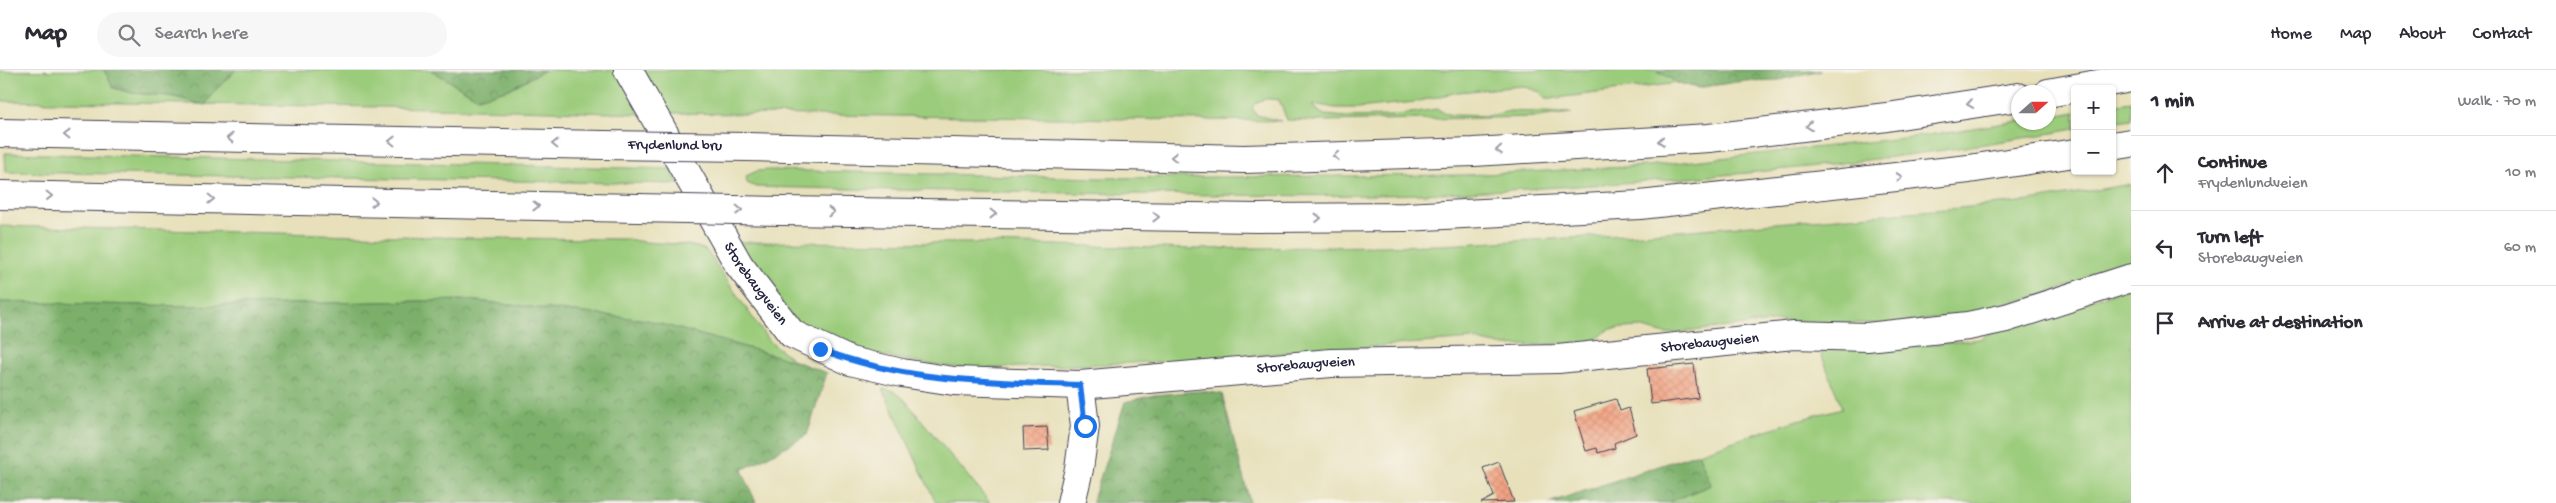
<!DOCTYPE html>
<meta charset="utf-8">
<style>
body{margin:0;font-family:"Gochi Hand",sans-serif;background:#f7f7f7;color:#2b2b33}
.controls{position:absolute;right:15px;top:15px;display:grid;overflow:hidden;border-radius:5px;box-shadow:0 1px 4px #0004}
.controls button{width:45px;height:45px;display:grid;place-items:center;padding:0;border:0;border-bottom:1px solid #e1e1e2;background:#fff;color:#2b2b33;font:25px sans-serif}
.compass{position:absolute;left:2011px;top:15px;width:45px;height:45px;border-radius:50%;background:#fff;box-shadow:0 1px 4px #0004;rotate:69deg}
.stop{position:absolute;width:15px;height:15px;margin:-11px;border:4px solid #1a73e8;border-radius:50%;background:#fff}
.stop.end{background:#1a73e8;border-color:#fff;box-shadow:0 1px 5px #0008}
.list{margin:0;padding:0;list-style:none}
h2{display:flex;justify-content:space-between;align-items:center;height:65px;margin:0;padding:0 20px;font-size:21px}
h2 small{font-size:16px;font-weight:400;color:#7c7c81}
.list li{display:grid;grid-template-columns:32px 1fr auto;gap:15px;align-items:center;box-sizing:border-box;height:75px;padding:0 20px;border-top:1px solid #e1e1e2}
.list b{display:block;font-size:19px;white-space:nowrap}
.list p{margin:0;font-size:16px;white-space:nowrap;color:#7c7c81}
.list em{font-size:16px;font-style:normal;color:#7c7c81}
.icon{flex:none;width:28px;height:28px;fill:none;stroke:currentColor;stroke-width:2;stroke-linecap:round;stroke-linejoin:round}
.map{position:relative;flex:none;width:2131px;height:433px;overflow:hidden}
header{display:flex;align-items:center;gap:30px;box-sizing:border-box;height:70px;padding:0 25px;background:#fff;border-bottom:1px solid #e1e1e2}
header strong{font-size:24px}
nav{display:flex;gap:28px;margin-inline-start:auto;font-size:18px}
.search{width:350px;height:45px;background:#f7f7f7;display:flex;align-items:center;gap:12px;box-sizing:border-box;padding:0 18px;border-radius:28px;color:#7c7c81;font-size:19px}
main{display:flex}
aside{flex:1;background:#fff}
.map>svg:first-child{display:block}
.grass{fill:#9bcc7b;stroke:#5e775b}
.forest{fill:url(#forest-crowns);stroke:#4f6953}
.building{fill:url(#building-cross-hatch)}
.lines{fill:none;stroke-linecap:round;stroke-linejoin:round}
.street-casing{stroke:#403e4e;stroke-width:30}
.highway-casing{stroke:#403e4e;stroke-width:30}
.street{stroke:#fff;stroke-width:28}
.highway{stroke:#fff;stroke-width:28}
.highway-bridge-casing{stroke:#403e4e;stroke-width:30;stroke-linecap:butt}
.highway-bridge{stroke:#fff;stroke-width:28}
.oneway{stroke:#9c9ca7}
.route{stroke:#1a73e8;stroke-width:6}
.labels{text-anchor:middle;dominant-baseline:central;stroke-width:5;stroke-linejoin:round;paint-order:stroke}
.street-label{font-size:15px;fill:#22223b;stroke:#f7f3e8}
</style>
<header>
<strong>Map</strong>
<div class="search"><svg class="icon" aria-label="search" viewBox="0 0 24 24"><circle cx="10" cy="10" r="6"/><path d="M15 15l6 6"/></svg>Search here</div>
<nav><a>Home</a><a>Map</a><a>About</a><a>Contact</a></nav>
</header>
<main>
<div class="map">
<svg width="2131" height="433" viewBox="0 0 2131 433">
<defs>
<pattern id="forest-crowns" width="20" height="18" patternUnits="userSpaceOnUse" patternTransform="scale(1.25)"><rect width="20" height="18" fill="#7cb06b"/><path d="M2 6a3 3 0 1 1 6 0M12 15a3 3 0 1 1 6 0" fill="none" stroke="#658f59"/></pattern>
<pattern id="building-cross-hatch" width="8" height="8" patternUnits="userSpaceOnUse" patternTransform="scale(1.25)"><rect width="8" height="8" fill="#f2a383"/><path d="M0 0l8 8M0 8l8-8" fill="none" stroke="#cf8c72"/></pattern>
</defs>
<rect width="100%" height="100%" fill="#f7f3e8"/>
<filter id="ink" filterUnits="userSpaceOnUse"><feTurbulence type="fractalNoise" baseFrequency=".02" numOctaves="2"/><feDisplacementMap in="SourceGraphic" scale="10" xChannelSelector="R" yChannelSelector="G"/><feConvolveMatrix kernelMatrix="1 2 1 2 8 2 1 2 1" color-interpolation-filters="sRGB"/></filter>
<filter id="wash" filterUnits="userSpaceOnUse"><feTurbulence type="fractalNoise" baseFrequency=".0096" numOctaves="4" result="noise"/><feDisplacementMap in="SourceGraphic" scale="20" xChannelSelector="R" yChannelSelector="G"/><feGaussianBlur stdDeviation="1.12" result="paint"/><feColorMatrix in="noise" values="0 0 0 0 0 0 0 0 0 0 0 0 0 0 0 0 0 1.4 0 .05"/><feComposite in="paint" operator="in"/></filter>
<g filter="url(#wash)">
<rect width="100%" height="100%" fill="#e7e0ba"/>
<g class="grass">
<path d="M104,0L113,18L132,23L170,26L205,35L212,24L236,0H431L478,28L509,19L545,0H615L641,44C428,36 214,35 0,31V1Z"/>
<path d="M643,0H1656L1678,13L1556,28H1545L1540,22L1522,16L1458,22L1415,32L1358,38H1335L1319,35L1312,36L1324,45L1346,47L1392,46L1436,39L1451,45L1488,46L1510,41L1572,43L1537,47L1319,51L1287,50L1279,30C1268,28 1260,28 1252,37L1256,45L1281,51L666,43L661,28Z"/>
<polygon points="2131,32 2131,49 2112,52 2112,35"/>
<path d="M2075,42V59C1859,98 1639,115 1420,124C1325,127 1230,125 1135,124C1008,122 882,120 756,117L747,113L746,106L757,101L770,100L1101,108L1463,105L1647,96L1922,66L2018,51L2048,52L2049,47Z"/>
<polygon points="5,83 672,99 678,114 6,102"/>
<polygon points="2131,114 2131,197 1983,242 1897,254 1779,251 1666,264 1639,257 1609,259 1597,269 1583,273 1505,276 1473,269 1181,291 971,299 929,294 859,282 801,259 735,172 986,173 1194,179 1442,175 1642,164 1959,138 2030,131"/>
<path d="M0,156L476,168L628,169C654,176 681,170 706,180L768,270L795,291L647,250L467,230L190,236L0,232Z"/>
<polygon points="2131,217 2131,433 1666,433 1711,415 1698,383 1791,352 1842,338 1819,278 1895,279 1980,269 1991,262"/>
<polygon points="883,319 894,321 904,329 990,433 936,433"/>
</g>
<g class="forest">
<polygon points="104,0 236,0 212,24 205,35 170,26 132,23 113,17"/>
<polygon points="431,0 545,0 509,19 478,28"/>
<polygon points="1656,0 1821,0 1779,10 1743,11 1697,18 1678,13"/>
<polygon points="467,230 647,250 795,291 827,303 807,365 742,400 756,433 0,433 0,232 190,236"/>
<polygon points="1201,321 1222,324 1250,433 1092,433 1125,332 1154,325"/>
<polygon points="1698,383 1711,415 1666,433 1548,433"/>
</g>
<g id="blocks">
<g class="building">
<polygon points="1694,294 1698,328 1651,334 1647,299"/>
<polygon points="1616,329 1620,341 1629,338 1636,364 1614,373 1615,378 1598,383 1597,378 1586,381 1574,341"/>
<polygon points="1047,357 1049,380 1024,381 1023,358"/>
<polygon points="1499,392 1514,432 1481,433 1494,426 1483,398"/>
</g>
</g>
</g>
<g filter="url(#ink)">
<use href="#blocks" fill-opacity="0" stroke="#403e4e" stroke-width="1"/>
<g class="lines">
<defs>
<g id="street">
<path id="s1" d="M628,0L739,195L792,264L850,291L902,303L954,311L1080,315L1331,293L1558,289L1794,265L1867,267L1968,256L2006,248L2131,208"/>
<polyline points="1071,433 1079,399 1085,356 1080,315"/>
</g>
<g id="highway">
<polyline points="2048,23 2131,8"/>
<polyline points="0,63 604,75"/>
<polyline points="2112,76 2131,73"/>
<polyline points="747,77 1244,89 1474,82 1709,68 1887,47 2018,27"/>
<polyline points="0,125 638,138"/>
<polyline points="782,141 1258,148 1405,147 1640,135 1969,99 2075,83"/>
</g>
</defs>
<use href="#street" class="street-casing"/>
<use href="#highway" class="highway-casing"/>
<use href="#street" class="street"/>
<use href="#highway" class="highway"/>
<defs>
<g id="highway-bridge">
<path id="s2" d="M604,75L747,77"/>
<polyline points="638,138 782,141"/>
</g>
</defs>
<use href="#highway-bridge" class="highway-bridge-casing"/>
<use href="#highway-bridge" class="highway-bridge"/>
</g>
<defs><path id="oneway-chevron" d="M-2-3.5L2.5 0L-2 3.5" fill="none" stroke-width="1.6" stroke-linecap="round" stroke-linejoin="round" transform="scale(1.25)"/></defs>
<g class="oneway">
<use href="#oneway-chevron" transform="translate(1970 34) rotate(171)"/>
<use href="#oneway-chevron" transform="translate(1809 56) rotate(173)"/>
<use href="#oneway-chevron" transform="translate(67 65) rotate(-179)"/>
<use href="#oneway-chevron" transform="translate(230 68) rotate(-179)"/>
<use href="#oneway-chevron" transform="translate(392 71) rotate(-179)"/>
<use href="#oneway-chevron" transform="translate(1661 71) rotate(176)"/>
<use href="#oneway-chevron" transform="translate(555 74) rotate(-179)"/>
<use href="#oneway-chevron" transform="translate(1499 80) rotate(176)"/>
<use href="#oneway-chevron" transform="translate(1336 86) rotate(178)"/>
<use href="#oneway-chevron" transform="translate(1174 87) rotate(-179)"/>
<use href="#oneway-chevron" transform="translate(1899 107) rotate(-6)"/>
<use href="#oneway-chevron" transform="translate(49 126) rotate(1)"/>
<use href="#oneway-chevron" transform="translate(211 129) rotate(1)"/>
<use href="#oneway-chevron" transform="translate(374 132) rotate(1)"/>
<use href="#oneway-chevron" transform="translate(536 136) rotate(1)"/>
<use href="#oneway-chevron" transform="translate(739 140) rotate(1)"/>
<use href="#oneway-chevron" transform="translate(831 142) rotate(1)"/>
<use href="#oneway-chevron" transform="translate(993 144) rotate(1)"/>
<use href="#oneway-chevron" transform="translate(1156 147) rotate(1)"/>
<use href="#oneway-chevron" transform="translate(1318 148) rotate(-1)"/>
</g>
</g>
<g class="lines" filter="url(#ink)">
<path class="route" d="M820,279C903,312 991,312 1080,315L1085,356"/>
</g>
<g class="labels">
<g class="street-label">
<text stroke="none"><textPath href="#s2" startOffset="71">Frydenlund bru</textPath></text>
<text stroke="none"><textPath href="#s1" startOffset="249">Storebaugveien</textPath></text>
<text stroke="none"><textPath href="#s1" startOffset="1239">Storebaugveien</textPath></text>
<text stroke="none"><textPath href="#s1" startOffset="834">Storebaugveien</textPath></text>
</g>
</g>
</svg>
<div class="controls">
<button>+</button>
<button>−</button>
</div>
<svg class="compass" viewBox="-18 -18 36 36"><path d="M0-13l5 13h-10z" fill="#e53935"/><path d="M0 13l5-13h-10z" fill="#7c7c81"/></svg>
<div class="stop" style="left:1085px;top:356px"></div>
<div class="stop end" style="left:820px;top:279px"></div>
</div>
<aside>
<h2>1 min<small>Walk · 70 m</small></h2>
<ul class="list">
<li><svg class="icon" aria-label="ahead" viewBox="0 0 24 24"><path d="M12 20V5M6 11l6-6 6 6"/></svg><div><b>Continue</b><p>Frydenlundveien</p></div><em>10 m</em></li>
<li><svg class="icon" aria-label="left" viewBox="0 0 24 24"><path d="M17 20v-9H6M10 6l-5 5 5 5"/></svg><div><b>Turn left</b><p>Storebaugveien</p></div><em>60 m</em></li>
<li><svg class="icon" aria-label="arrive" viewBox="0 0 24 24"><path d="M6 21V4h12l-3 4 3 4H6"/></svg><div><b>Arrive at destination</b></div></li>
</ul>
</aside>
</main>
